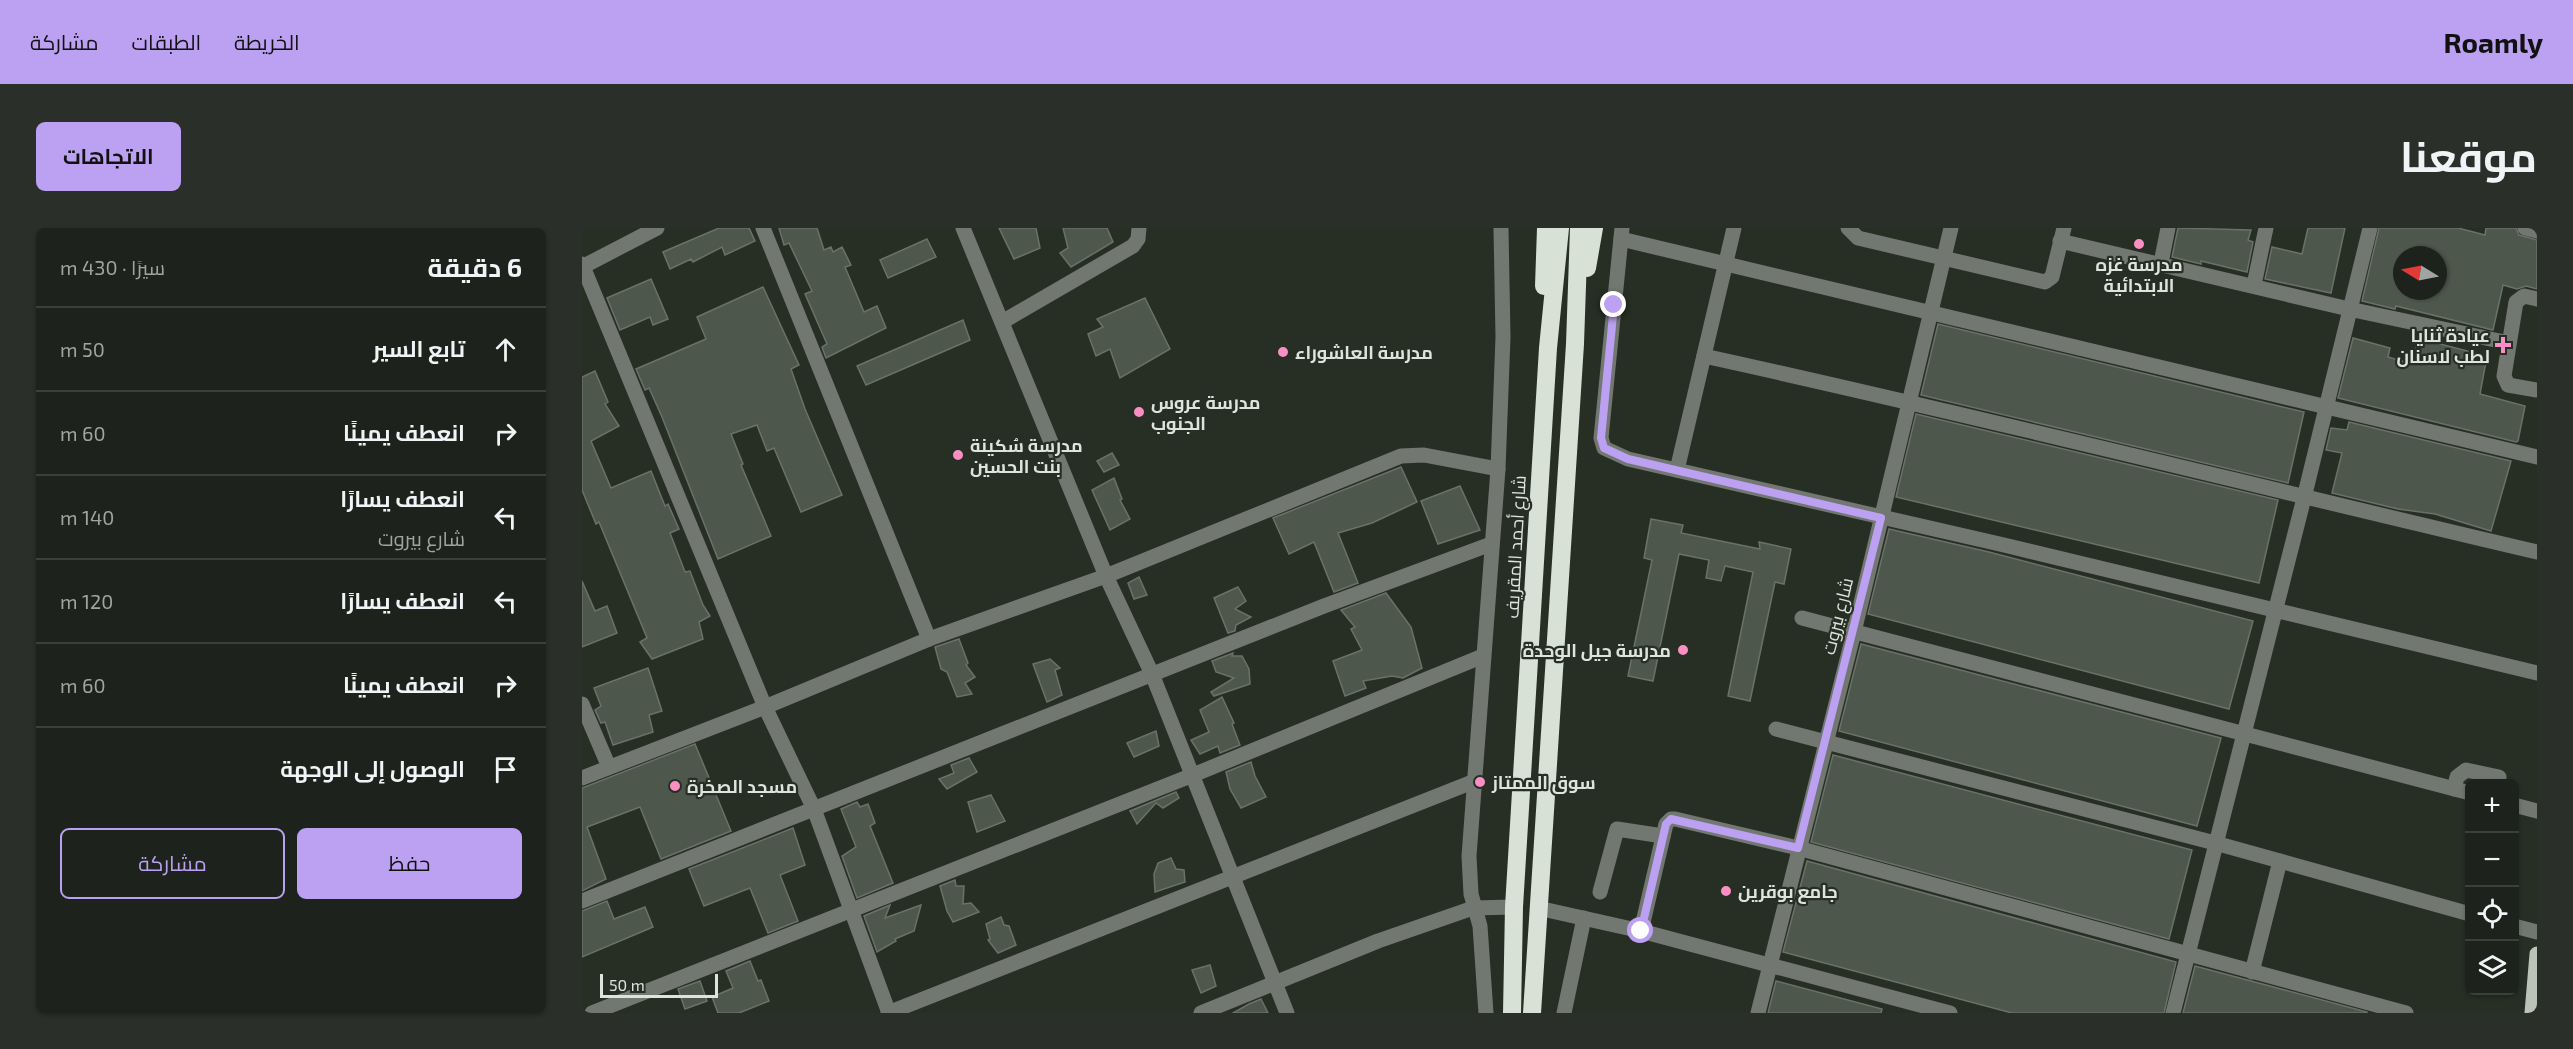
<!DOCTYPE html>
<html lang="ar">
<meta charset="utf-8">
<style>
body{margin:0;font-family:"Exo 2",Cairo,sans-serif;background:#2a2f29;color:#f1f3f6;direction:rtl}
.controls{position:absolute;right:18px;bottom:18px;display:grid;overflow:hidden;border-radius:9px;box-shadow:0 2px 4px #0004}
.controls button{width:54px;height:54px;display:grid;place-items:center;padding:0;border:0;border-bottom:2px solid #3b403b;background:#1d231c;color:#f1f3f6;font:30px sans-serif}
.compass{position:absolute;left:1811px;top:18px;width:54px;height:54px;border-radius:50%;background:#1d231c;box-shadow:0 2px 4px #0004;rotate:280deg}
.scale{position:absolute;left:18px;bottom:15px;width:118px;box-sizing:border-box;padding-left:6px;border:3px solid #dee4dd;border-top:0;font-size:16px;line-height:21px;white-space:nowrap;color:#dee4dd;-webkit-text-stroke:4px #272f25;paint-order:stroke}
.stop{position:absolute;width:18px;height:18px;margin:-14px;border:4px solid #bca0f2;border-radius:50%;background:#fff}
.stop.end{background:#bca0f2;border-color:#fff;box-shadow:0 2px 6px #0008}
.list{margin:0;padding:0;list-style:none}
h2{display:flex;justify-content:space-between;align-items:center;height:78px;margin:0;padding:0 24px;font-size:26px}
h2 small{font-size:20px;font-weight:400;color:#a0a4a3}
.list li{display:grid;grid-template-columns:39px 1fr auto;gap:18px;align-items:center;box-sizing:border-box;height:84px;padding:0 24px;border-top:2px solid #3b403b}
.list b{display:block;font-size:22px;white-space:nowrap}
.list p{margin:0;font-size:20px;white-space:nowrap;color:#a0a4a3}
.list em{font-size:20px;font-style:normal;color:#a0a4a3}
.actions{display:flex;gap:12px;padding:18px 24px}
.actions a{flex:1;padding:14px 0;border:2px solid #bca0f2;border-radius:9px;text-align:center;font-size:21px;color:#bca0f2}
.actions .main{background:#bca0f2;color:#111}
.icon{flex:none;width:33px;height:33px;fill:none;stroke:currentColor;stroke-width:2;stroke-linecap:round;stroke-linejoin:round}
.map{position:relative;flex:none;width:1955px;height:785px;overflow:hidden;direction:ltr;border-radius:9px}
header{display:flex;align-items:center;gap:36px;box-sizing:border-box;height:84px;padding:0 30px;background:#bca0f2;color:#111}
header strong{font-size:28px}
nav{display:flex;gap:33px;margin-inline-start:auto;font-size:21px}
.intro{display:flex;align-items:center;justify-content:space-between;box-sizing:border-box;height:144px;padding:0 36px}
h1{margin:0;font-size:42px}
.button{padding:15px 27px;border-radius:9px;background:#bca0f2;color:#111;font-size:21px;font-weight:700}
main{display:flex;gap:36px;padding:0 36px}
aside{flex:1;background:#1d231c;border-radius:9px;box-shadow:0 2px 4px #0004}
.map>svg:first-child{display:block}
.building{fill:#4e574c;stroke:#697267;stroke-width:1.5;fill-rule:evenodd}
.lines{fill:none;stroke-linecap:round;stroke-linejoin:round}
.minor{stroke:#737772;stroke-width:15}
.major{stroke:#bbc3b9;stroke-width:15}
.highway{stroke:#d7e1d5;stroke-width:18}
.route{stroke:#bca0f2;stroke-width:8}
.poi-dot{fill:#fb8fc3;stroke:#272f25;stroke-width:2}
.labels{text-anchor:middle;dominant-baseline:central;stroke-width:4.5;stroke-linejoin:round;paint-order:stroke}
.poi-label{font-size:18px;font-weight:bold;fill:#dee4dd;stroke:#272f25;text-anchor:start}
.street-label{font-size:18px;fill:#dee4dd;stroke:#272f25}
</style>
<header>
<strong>Roamly</strong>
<nav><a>الخريطة</a><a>الطبقات</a><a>مشاركة</a></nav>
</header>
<div class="intro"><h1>موقعنا</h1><a class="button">الاتجاهات</a></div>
<main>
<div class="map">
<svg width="1955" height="785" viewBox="0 0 1955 785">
<rect width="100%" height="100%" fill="#272f25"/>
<g class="building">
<polygon points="137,0 167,0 173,13 143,27 140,19 111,34 109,31 88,41 81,24"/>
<polygon points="197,0 235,0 242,22 249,19 251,24 260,19 269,37 263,39 282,84 295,78 304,100 244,130 240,119 245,116 223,66 230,63 207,15 202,17"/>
<polygon points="417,0 454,0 458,20 432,31"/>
<polygon points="481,0 525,0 531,14 489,39 478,25 486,20"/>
<polygon points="1596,0 1669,2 1666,12 1671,14 1665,44 1619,33 1619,36 1590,29"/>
<polygon points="1726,0 1763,0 1749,65 1683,51 1690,19 1720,26"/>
<path d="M1797,0H1876L1903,7L1904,0H1934L1937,7L1955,12V61L1944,58L1935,61L1921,57L1911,102L1814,78L1813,81L1780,73ZM1820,27H1856V63H1820Z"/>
<polygon points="345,11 354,29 306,50 298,32"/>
<polygon points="69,51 86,91 71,97 68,89 38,102 25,70"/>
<polygon points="181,59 217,137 209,141 223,181 260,267 219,284 192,220 185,223 175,197 149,206 161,236 159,237 189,308 136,331 80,189 67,160 63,162 54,141 124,111 115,89"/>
<polygon points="563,70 588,121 538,150 528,121 514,128 506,106 521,99 515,91"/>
<polygon points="381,92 388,112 284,157 275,138"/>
<polygon points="1356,96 1722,184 1706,255 1339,167"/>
<polygon points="1837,106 1859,111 1858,116 1905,128 1898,166 1943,178 1936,213 1934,214 1756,170 1771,110 1808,120 1806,129 1830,136"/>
<polygon points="13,143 26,174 23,176 37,198 9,213 29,260 69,243 83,278 86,276 97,301 88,305 103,344 108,343 121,377 128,388 117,394 121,411 70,431 58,414 65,410 17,294 14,296 0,262 0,149"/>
<polygon points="1334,186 1696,272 1677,355 1314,269"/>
<polygon points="1767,194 1929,233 1909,303 1853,286 1816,281 1750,265 1760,225 1744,222 1749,200 1765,202"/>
<polygon points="530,225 537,237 522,244 515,233"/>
<polygon points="819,239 835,274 790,295 756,305 776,355 752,364 732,314 707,326 691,290"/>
<polygon points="532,250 540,271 538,272 548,291 528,302 510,262"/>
<polygon points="878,258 898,302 856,316 839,273"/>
<polygon points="1069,291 1101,297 1099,305 1178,321 1177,314 1209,321 1202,356 1193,354 1168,473 1146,468 1171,344 1143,338 1139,353 1124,350 1127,332 1097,326 1071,453 1046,448 1070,332 1062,330"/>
<polygon points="1307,301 1407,324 1671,393 1647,481 1286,386"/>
<polygon points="557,349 565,367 552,371 546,355"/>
<polygon points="0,353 13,383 25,378 35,405 0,419"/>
<polygon points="656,359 664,373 653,381 669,389 654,397 653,403 646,405 632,370"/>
<polygon points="804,365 829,399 840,440 821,450 810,448 781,453 784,460 763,468 751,433 780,422 769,401 773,399 759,382"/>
<polygon points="377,411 386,435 384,437 393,449 383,455 390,466 375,469 365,444 359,441 353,419"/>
<polygon points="1279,416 1639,510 1615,598 1257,503"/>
<polygon points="651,425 650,428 660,428 667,441 668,456 632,468 629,464 652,450 634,444 630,433"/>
<polygon points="468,431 478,440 473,442 480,467 465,474 451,436"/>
<polygon points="66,440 80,483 67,487 71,504 31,517 23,494 19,495 13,482 19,478 12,460"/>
<polygon points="640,469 652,495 650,496 658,517 638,525 636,518 618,526 609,512 627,504 618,482"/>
<polygon points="574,503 577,518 552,529 545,515"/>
<polygon points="113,516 149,603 79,631 58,579 5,599 24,651 0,663 0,560"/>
<polygon points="1251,527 1610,622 1587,711 1229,614"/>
<polygon points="387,530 395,544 365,561 357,551 372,545 369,537"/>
<polygon points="669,534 673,548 684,569 659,580 648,561 644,544"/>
<polygon points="594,564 597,570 581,580 574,575 555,596 548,583"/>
<polygon points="409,567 423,593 395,604 386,574"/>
<polygon points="275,574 278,579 286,576 293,595 288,598 311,655 275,670 260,628 274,619 259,581"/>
<polygon points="211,600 223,637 198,647 216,693 186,705 168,660 122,678 107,641"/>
<polygon points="589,630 594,641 602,642 603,654 573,664 572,646 576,635"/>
<polygon points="1225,633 1594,734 1582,785 1430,785 1201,724"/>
<polygon points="373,652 374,658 382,658 381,676 389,675 397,684 371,694 365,683 358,658"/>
<polygon points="25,673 32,691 63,679 71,699 0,729 0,683"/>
<polygon points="308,677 303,690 339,677 332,703 313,711 314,713 295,724 282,688"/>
<polygon points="419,689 422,697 427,698 434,717 416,725 406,712 408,711 404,696"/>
<polygon points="168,733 176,753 179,752 187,773 157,785 136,785 130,769 151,760 144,743"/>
<polygon points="628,737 634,758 619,765 610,742"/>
<polygon points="1613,738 1785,784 1785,785 1601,785"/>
<polygon points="118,753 125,773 103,781 96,761"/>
<polygon points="1194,753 1300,781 1299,785 1186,785"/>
<polygon points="679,771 686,785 651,785 667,776"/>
</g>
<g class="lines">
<g class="minor">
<polyline points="181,0 347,411"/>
<polyline points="381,0 524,348 570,446 705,785"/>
<polyline points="1040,0 1019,210 1022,220 1046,231 1422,317 1955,445"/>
<polyline points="1266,0 1276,10 1463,54 1470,49 1482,0"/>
<polyline points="1943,0 1955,3"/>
<polyline points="1039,11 1955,229"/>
<polyline points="1478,13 1767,81 1927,115"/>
<polyline points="1579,35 1586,0"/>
<polyline points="0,36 183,479 232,581 307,785"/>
<polyline points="0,39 75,0"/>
<polyline points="1672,57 1684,0"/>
<polyline points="1955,71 1942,68 1934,74 1922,148 1926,157 1955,162"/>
<polyline points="420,94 551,18 556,11 557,0"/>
<path d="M1122,128C1401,189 1677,259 1955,324"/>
<polyline points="1095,242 1152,0"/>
<polyline points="1220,390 1888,565"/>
<polyline points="0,476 27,539"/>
<polyline points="1194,501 1633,615 1888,686"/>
<polyline points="0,550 183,479 347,411 524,348 819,228 842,227 916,241"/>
<polyline points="1872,561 1875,549 1884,542 1917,549"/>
<polyline points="1932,577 1955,583"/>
<polyline points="1018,664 1035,601 1081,608"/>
<polyline points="0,673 742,378 909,316"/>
<polyline points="956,680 1059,703 1368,785"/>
<polyline points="1932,698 1955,704"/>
<polyline points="1059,703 1084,596 1089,591 1093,591 1216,620 1824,785"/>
<polyline points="1670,744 1698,633"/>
<polyline points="10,785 611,547 901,428"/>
<polyline points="306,785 893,553"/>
<polyline points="619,785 796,713 891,680 932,679"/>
<polyline points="904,785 898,698 889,666 887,628 916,241 921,109 919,0"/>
<polyline points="982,785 1002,690"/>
<polyline points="1176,785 1272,404 1369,0"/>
<polyline points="1591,785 1722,270 1788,0"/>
</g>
<polyline class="major" points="1950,785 1955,726"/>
<g class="highway">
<polyline points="1005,40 1012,0"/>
<polyline points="962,58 964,0"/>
<polyline points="930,785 932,679 966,120 978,0"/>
<polyline points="950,785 993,116 997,0"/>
</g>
</g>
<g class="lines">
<polyline class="route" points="1032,77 1019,210 1022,220 1046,231 1299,290 1216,620 1089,591 1084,596 1059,703"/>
</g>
<g class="poi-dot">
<circle cx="1557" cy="16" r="6"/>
<path d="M1918 108h6v6h6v6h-6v6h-6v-6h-6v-6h6z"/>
<circle cx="701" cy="124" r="6"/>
<circle cx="557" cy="184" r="6"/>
<circle cx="376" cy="227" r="6"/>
<circle cx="1101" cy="422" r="6"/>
<circle cx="898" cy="554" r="6"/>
<circle cx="93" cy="558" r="6"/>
<circle cx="1144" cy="663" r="6"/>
</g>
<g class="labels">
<g class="poi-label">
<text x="1557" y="36" text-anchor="middle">مدرسة غزه<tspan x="1557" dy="21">الابتدائية</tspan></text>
<text x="1908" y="107" text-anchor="end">عيادة ثنايا<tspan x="1908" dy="21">لطب لاسنان</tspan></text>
<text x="713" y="124">مدرسة العاشوراء</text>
<text x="569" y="174">مدرسة عروس<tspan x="569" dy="21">الجنوب</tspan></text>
<text x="388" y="217">مدرسة سُكينة<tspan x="388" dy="21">بنت الحسين</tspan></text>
<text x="1089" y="422" text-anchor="end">مدرسة جيل الوحدة</text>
<text x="910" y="554">سوق الممتاز</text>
<text x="105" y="558">مسجد الصخرة</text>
<text x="1156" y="663">جامع بوقرين</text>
</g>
<g class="street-label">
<text transform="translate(933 319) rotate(-87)">شارع أحمد المقريف</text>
<text transform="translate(1255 388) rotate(-76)">شارع بيروت</text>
</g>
</g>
</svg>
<div class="controls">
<button>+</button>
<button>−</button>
<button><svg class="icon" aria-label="locate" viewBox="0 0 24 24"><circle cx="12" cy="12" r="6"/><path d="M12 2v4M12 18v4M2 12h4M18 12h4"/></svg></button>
<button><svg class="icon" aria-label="layers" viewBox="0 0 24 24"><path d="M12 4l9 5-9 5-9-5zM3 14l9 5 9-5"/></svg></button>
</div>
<svg class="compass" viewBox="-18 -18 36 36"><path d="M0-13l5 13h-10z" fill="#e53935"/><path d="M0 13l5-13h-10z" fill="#a0a4a3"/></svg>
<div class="scale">50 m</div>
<div class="stop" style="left:1059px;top:703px"></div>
<div class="stop end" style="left:1032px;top:77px"></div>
</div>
<aside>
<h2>6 دقيقة<small>سيرًا · 430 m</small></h2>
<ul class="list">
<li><svg class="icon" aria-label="ahead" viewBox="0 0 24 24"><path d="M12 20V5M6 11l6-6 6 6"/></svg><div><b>تابع السير</b></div><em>50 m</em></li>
<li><svg class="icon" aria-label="right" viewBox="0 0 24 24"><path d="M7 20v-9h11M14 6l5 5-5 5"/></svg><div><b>انعطف يمينًا</b></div><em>60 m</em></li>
<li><svg class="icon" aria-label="left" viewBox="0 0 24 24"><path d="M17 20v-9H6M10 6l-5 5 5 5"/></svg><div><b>انعطف يسارًا</b><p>شارع بيروت</p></div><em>140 m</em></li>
<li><svg class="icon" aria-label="left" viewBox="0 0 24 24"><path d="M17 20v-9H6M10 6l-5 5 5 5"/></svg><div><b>انعطف يسارًا</b></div><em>120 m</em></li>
<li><svg class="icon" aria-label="right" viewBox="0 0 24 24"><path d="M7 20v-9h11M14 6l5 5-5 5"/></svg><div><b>انعطف يمينًا</b></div><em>60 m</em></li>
<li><svg class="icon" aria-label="arrive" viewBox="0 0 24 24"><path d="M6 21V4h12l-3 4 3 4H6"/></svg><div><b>الوصول إلى الوجهة</b></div></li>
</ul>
<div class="actions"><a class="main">حفظ</a><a>مشاركة</a></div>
</aside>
</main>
